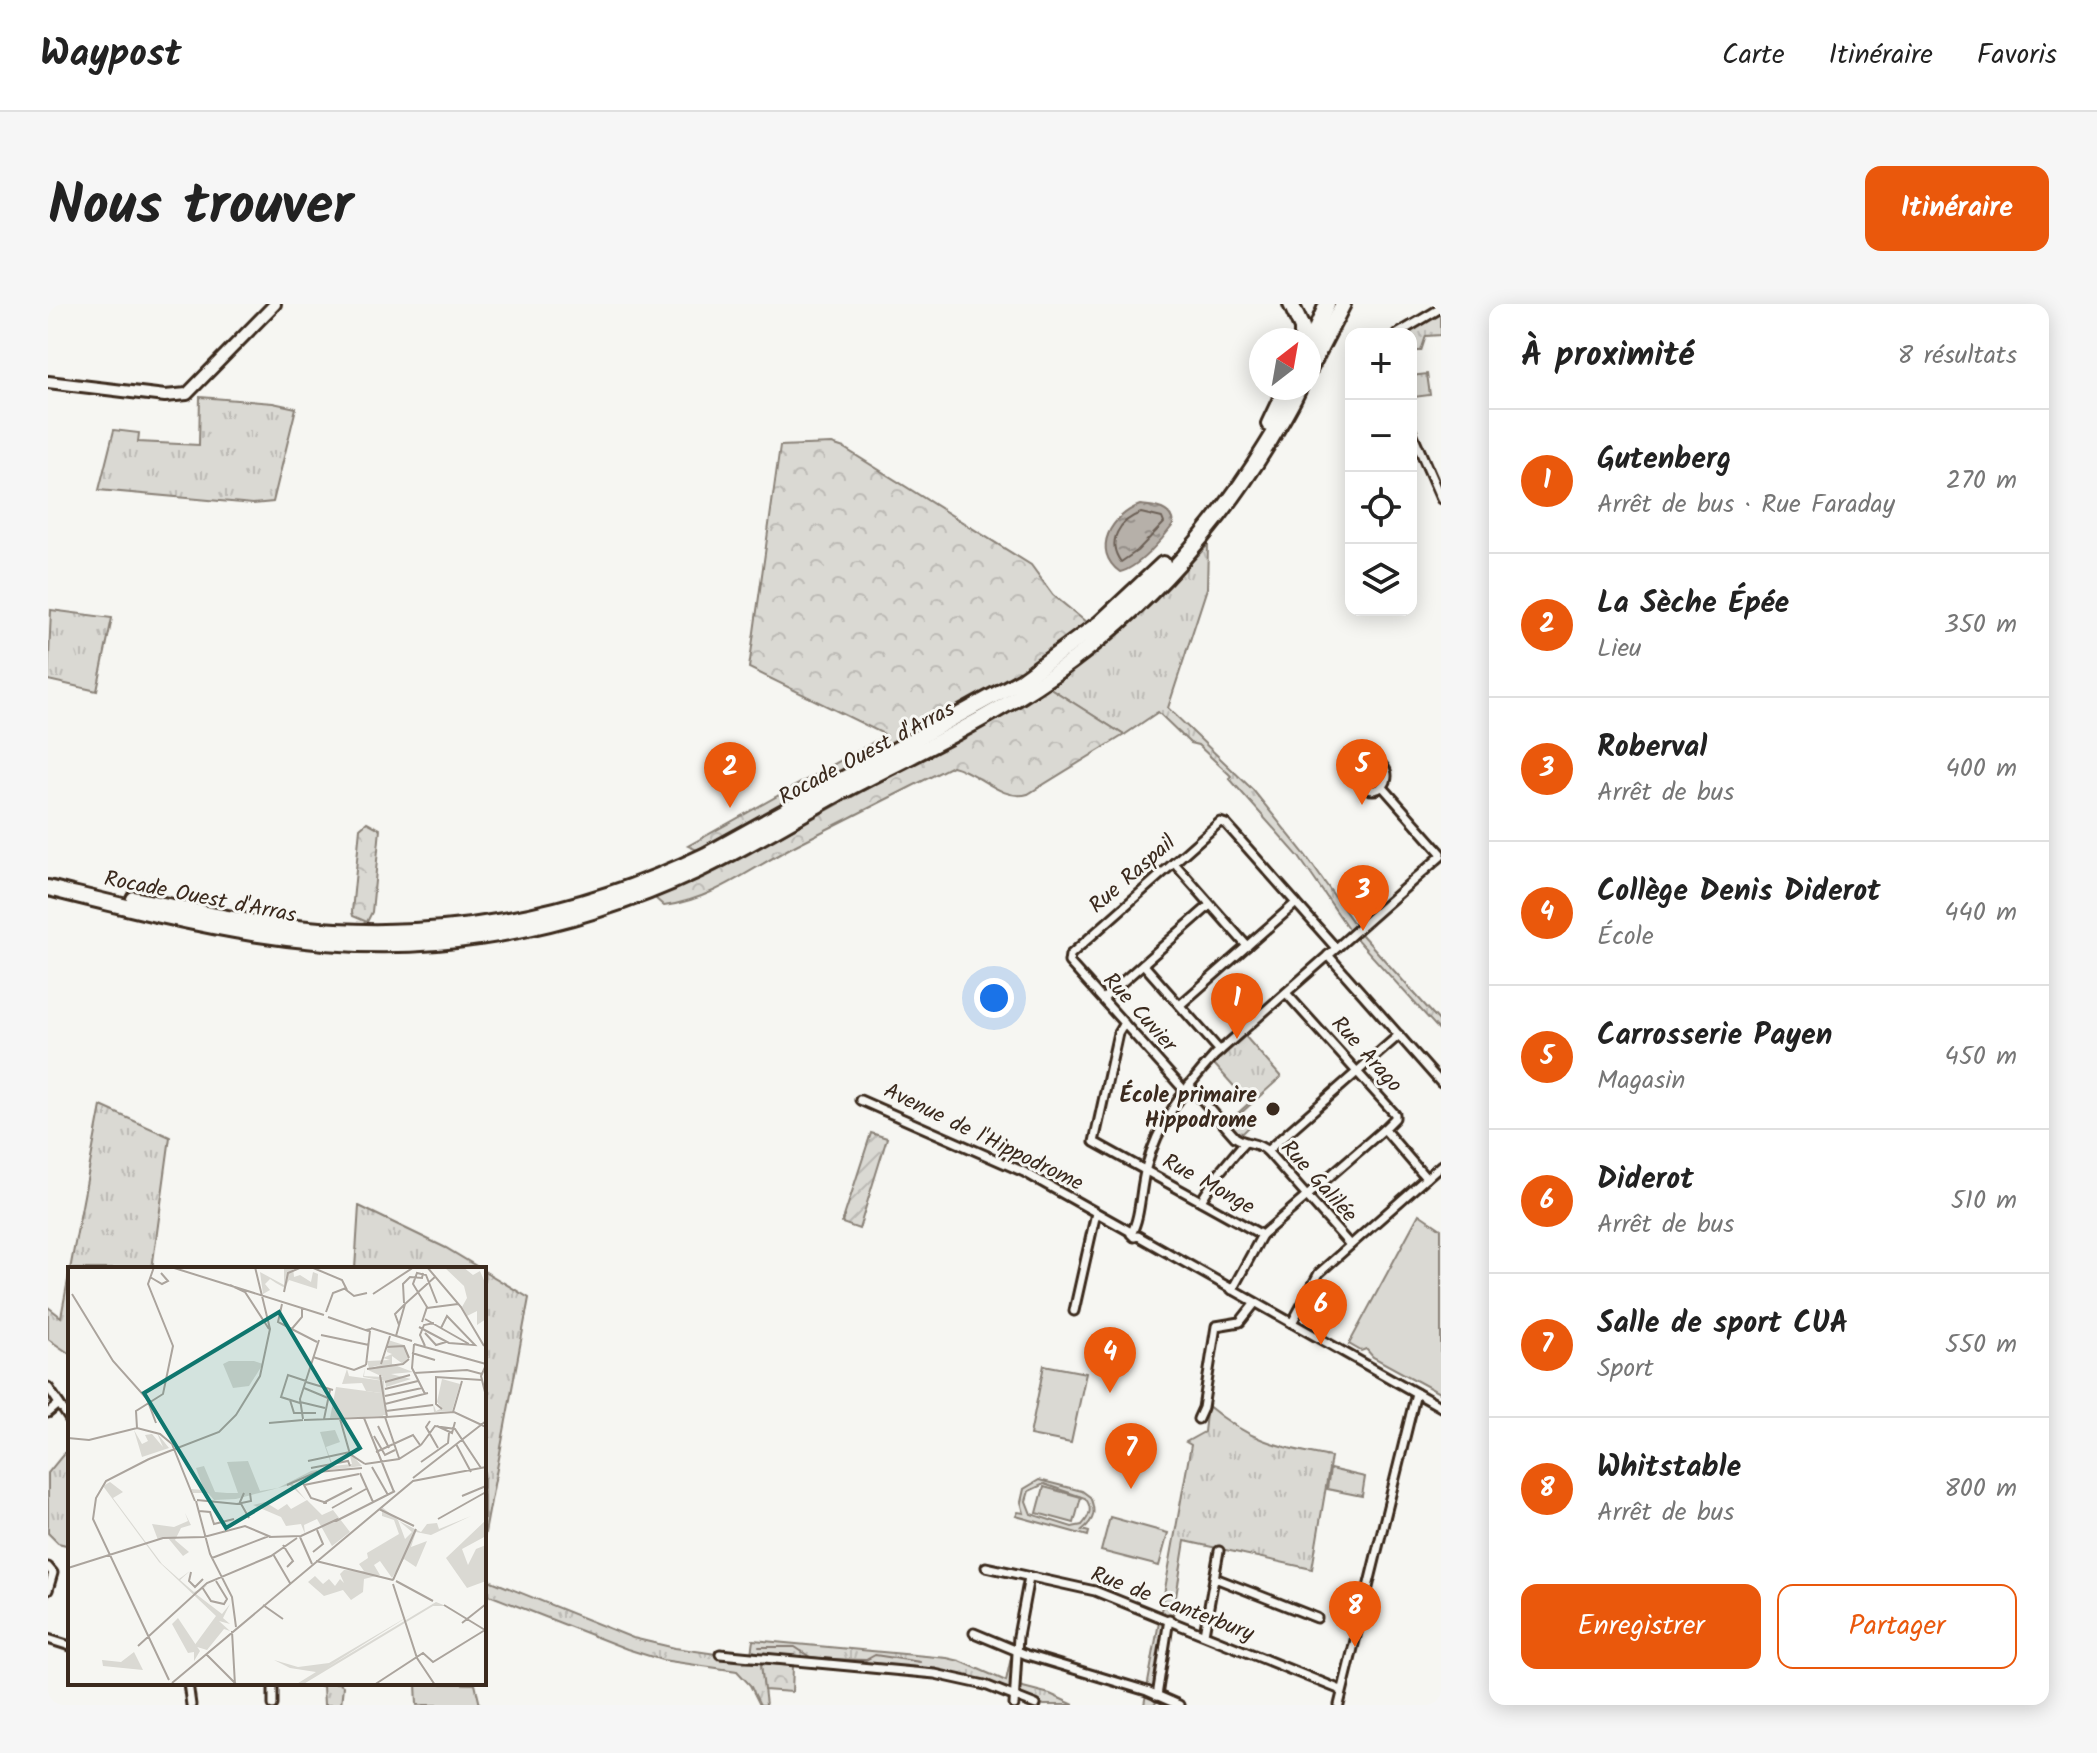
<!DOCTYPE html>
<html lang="fr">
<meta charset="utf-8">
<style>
body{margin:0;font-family:Kalam,sans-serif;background:#f6f6f6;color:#222}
.controls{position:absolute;right:24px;top:24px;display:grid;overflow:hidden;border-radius:16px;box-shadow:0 4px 20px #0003}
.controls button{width:72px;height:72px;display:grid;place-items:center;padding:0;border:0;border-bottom:2px solid #e0e0e0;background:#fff;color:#222;font:40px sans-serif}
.compass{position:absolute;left:1201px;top:24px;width:72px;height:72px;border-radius:50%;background:#fff;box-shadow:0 4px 20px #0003;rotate:31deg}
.you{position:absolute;left:946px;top:694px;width:28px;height:28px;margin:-20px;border:6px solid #fff;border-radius:50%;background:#1a73e8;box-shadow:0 0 0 12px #1a73e833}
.badge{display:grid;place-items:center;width:52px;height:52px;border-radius:50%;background:#ea580c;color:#fff;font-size:26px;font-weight:700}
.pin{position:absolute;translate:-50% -66px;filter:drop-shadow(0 2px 4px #0008)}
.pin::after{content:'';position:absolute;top:42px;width:28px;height:24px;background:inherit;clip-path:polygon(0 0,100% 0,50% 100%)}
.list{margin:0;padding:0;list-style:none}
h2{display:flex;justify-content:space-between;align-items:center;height:104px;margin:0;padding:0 32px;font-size:34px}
h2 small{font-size:26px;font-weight:400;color:#767676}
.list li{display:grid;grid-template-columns:52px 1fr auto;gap:24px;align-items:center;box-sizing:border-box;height:144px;padding:0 32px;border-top:2px solid #e0e0e0}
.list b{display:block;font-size:30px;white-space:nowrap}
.list p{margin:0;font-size:26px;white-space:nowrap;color:#767676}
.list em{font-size:26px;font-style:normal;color:#767676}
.actions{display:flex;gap:16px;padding:24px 32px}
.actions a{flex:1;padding:18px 0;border:2px solid #ea580c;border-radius:16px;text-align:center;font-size:28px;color:#ea580c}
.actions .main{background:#ea580c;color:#fff}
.icon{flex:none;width:44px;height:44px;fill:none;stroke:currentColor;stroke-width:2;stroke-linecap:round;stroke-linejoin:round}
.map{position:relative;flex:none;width:1393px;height:1401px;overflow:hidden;border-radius:16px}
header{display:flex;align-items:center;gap:48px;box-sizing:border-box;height:112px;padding:0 40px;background:#fff;border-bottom:2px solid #e0e0e0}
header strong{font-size:38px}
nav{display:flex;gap:44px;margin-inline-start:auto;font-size:28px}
.intro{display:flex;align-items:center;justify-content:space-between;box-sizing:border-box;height:192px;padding:0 48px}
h1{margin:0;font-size:56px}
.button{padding:20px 36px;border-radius:16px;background:#ea580c;color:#fff;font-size:28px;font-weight:700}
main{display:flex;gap:48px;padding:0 48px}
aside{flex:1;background:#fff;border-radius:16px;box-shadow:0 4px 20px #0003}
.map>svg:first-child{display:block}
.grass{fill:url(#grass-tufts);stroke:#8a8278;stroke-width:2}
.forest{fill:url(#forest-crowns);stroke:#8a8278;stroke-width:2}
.park{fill:#dad9d3;stroke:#8a8278;stroke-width:2;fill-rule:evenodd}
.garden{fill:url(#garden-furrows);stroke:#8a8278;stroke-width:2}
.water{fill:url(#water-ripples);stroke:#857a71;stroke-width:2}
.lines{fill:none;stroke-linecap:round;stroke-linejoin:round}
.shore{stroke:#6c6056;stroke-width:2}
.stream{stroke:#857a71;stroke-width:2}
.street-casing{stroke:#3b2a1e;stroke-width:13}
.secondary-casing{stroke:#3b2a1e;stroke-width:16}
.highway-casing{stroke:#3b2a1e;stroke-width:20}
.street{stroke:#f6f6f2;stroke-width:7}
.secondary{stroke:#f6f6f2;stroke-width:10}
.highway{stroke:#f6f6f2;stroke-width:14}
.poi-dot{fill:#3b2a1e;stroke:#f6f6f2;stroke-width:3}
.labels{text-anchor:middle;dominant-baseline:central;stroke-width:6;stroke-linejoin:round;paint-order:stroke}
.street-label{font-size:22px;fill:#3b2a1e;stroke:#f6f6f2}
.poi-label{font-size:22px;font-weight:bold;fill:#3b2a1e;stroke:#f6f6f2;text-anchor:end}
.inset-road{fill:none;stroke:#aba49d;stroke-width:2}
.view{fill:#0f766e;fill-opacity:0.15;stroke:#0f766e;stroke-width:4}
.inset-edge{fill:none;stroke:#3b2a1e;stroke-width:4}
</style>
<header>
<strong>Waypost</strong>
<nav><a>Carte</a><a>Itinéraire</a><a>Favoris</a></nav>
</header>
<div class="intro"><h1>Nous trouver</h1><a class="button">Itinéraire</a></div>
<main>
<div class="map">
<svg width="1393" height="1401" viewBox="0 0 1393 1401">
<defs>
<pattern id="grass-tufts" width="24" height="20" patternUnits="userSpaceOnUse" patternTransform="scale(2)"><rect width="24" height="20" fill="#dad9d3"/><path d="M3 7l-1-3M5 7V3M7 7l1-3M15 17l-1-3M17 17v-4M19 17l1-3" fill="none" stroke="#bcbab5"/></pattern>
<pattern id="forest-crowns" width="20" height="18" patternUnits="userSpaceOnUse" patternTransform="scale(2)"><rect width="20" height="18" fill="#dad9d3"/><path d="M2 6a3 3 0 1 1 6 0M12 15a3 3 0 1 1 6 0" fill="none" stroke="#bcbab5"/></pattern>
<pattern id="garden-furrows" width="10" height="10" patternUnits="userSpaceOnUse" patternTransform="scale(2)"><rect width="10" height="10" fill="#dad9d3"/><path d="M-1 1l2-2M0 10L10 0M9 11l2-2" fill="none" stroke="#bcbab5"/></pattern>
<pattern id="water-ripples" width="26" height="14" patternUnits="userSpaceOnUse" patternTransform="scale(2)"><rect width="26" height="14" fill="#b6b0a9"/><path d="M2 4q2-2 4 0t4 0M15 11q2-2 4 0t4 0" fill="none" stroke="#958f89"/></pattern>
</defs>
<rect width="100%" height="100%" fill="#f6f6f2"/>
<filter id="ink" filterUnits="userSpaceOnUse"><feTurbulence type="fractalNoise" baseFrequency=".0125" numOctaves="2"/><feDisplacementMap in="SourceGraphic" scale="16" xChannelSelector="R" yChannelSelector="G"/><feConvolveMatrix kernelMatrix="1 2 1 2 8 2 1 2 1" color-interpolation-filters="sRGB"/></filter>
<g filter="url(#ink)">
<g class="grass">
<polygon points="1393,8 1393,31 1378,32 1373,47 1363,47 1363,30 1358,30"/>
<polygon points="1379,70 1382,91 1365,93 1367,108 1363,106 1363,72"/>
<polygon points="152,93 225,99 248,104 225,198 205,200 51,186 66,126 91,129 90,138 151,141"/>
<path d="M1160,241L1159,284L1120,404L1205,486L1258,552L1314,631L1393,719V728L1304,630L1251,553L1181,474L1183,472L1150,441L1142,439L1110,408L1076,431L999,382C1060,343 1110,293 1160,241Z"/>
<polygon points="3,306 64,314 49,387 0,376"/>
<polygon points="1197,732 1233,773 1192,810 1202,822 1195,829 1189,828 1180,818 1201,799 1166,760"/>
<polygon points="53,802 122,833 104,965 22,965 22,1050 0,1035 0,1003 13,1013"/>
<polygon points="311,902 398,944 433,965 307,965"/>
<polygon points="436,967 481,994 436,1234"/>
<path d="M1159,1101C1203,1138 1228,1142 1283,1153L1264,1265L1137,1237L1111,1398L1108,1397L1107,1401H1096L1143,1141L1138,1138L1156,1128Z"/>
<polygon points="22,1142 22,1158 19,1162 22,1167 22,1242 10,1239 0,1229 0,1169"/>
<polygon points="436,1274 585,1334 627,1344 696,1354 696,1359 713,1359 718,1401 712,1401 702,1381 689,1367 614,1356 579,1345 436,1289"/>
<polygon points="705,1336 899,1354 912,1357 958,1377 964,1349 964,1385 891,1368 703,1350"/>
<polygon points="232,1379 290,1379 295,1382 293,1401 276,1401 275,1382 231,1382"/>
<polygon points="971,1382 1002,1390 1026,1401 996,1401 973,1391"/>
</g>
<g class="forest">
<polygon points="784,140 796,144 983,261 1005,291 1038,318 986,359 941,386 649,546 640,542 838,431 701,364 732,142"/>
<path d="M999,382L1076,431L980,490C954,498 929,467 904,462C853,488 801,514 750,540C705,563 667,595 616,602L607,594L703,548L881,451Z"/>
<polygon points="319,518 332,525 324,608 319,618 305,612 304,608 312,524"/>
<polygon points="713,1359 745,1362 744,1388 716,1386"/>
</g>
<g class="park">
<polygon points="1371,910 1393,925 1393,1090 1325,1053 1318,1045 1313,1047 1301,1040"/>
<polygon points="996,1061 1038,1069 1023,1139 982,1131"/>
<polygon points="1282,1165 1317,1173 1314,1192 1279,1185"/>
<path d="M991,1176L1034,1187L1042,1193C1048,1207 1047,1216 1034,1226L1041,1228L1040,1232L968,1212L970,1208L976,1209L973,1198L976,1185ZM996,1180L1037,1194C1045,1204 1042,1212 1034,1221L1024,1223L983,1210L978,1197L981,1187Z"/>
<polygon points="996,1183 1033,1193 1026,1219 989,1209"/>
<polygon points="1062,1213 1120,1229 1111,1262 1053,1247"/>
<polygon points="368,1379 427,1380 432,1401 369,1401"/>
</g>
<polygon class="garden" points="823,829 839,834 811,925 794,919"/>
<path class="water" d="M1092,201C1106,202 1125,204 1125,221C1114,236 1090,264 1072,268C1042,246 1064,211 1092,201Z"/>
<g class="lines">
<path class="shore" d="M1093,209L1114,214L1116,219L1089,247L1073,258C1058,238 1071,216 1093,209Z"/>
<g class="stream">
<polyline points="711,1343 747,1343 762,1353 771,1354"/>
<polyline points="780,1355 818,1356 827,1351 872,1358"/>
</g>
<defs>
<g id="street">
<polyline points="1349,30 1393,4"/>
<polyline points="1363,126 1393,195"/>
<circle cx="1325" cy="472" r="14"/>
<polyline points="1334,482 1393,549"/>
<path d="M1393,552L1167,751C1136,785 1110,819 1098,864C1092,885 1093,913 1083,930L1086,933L1090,932L1393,1103"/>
<polyline points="1126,559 1199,642"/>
<polyline points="1280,651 1393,779"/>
<polyline points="1095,660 1172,747"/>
<polyline points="1238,689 1347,810 1347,814 1336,825 1378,874"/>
<polyline points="1055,695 1162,601"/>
<polyline points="1132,701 1248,599"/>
<polyline points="1076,719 1070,729 1046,838 1214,931"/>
<path d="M1141,781L1187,833C1198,841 1208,837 1219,847L1302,941"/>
<polyline points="1136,786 1021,658 1022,651 1172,518 1178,520 1288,644"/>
<polyline points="812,796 976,868 1083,928"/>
<polyline points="1219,847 1351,731"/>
<polyline points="1153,897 1170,870 1196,839"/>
<polyline points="1184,986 1214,931 1336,825"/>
<polyline points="1026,1007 1048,909"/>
<polyline points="1244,1019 1271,969 1393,861"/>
<polyline points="0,1083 22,1116"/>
<polyline points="0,1109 11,1100"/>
<polyline points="1150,1115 1155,1104 1168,1022 1192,1018 1207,999"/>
<polyline points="0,1263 5,1269 0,1286"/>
<polyline points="938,1263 1047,1287 1293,1386"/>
<polyline points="1167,1274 1269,1314"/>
<polyline points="926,1329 979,1351 1099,1387 1131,1401"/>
<polyline points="1156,1330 1171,1247"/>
<polyline points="0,1335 22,1342"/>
<polyline points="672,1350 887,1370 937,1381 988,1401"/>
<polyline points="140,1379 143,1401"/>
<polyline points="1109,1392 1121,1315"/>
<polyline points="225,1401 225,1379"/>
<polyline points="966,1401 970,1332 981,1273"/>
<polyline points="1291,1401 1368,1089"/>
</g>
<polyline id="secondary" points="0,78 117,92 139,90 227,0"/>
<g id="highway">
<polyline points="1243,0 1254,24 1254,36"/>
<polyline points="1261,42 1279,0"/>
<polyline points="1261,66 1295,0"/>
<polyline points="1221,120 1238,84"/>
<path d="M0,584C128,615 256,650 389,638C478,630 567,605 648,567C697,544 742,516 789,490C856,455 925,423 988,382C1081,321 1161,236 1219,141C1230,123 1242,104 1251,84"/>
<path d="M86,595C140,606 194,619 249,624C391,639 530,613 658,551L974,376L1052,319L1115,260"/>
</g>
</defs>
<use href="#street" class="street-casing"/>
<use href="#secondary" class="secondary-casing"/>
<use href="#highway" class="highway-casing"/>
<use href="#street" class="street"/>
<use href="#secondary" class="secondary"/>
<use href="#highway" class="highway"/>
</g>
</g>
<circle class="poi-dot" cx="1225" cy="805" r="8"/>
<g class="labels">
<g class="street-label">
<text transform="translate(819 450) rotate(-28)">Rocade Ouest d'Arras</text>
<text transform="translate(1085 571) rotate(-41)">Rue Raspail</text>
<text transform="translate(152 594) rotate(11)">Rocade Ouest d'Arras</text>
<text transform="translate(1091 709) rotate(48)">Rue Cuvier</text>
<text transform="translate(1318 751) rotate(48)">Rue Arago</text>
<text transform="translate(935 834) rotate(26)">Avenue de l'Hippodrome</text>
<text transform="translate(1270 878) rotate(48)">Rue Galilée</text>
<text transform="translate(1160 881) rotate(29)">Rue Monge</text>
<text transform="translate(1124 1301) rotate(21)">Rue de Canterbury</text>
</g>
<g class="poi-label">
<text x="1209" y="792">École primaire<tspan x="1209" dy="25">Hippodrome</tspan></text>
</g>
</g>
<g transform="translate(20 963)">
<rect width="418" height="418" fill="#f6f6f2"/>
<path d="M216,0H225L226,10L232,8L243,15L245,5L250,7L249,22L221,13L217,21L208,16L202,12L197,17L202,23L195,27L192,5L216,18ZM279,102L281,109L316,114L318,148L290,150L313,126L298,124L294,116L274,117ZM374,112L392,117L384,144L366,145L365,136L368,144L374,141L369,135ZM66,163L74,177L80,174L77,168L84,167L95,180L89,166L101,181L74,190ZM267,163L272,175L258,180L265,199L284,197L281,185L294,199L252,204L224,216L238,233L222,218L168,232L146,233L140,226H125L123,222L136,223L128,201L136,199L147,225L159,226H170L159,195L180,194L192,224L210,221L243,204L264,200L252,165ZM314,240L330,253L337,272L344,265L331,254L353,265L359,257L369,256L371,262L403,249L363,268L348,265L343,280L359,274L348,300L336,292L324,311L312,294L306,298L312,308L296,312L295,325L283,333L275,323L256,329L240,315L247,309L255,317L261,312L267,319L272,312L276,316L272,307L276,303L296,304L291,297L300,291L299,286L331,267L326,253L314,249ZM117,246L123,258L113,261L107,273L121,285L115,289L100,271L90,273L84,257L106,260L120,254ZM110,351L132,384L126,394V385L120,386L104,357Z" fill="#dad9d3"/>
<path d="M376,0H395L405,8L412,4L418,18V52L409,58V44L399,49L394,40L399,31L396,19ZM161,94H186L195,97L181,119L165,121L155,97ZM42,215L55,225L45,231L94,297L111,312L122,304L112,313L126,325L140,318L128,327L154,347L162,337L155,351L162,357L151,354L162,364L156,362L139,383L126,379L148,349L91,295L35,219ZM418,253V269L394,282L400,298L408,282L418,278V314L399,321L378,291ZM368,335L378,339H365L234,418H227L248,405L222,401L206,393L230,400L261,396L344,347L258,401ZM66,385L75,403L35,399L34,393L53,395Z" fill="#dad9d3"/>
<path d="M268,120L313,126L315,149L262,151ZM239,233L254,248L265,243L282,265L264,279L249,252L236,258L237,267L233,257L218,259L213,250L185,238L197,235L210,243L219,237L223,242Z" fill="#dad9d3"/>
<path d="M320,73L336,78L341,90L335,97L324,89V97L345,105L323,107L343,112L318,120L317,114L295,110L297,100L296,109L315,110L300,103L312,98L301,101L299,94L322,93L315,91L324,87L319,85Z" fill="#dad9d3"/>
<path class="inset-road" d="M103,0L256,48M243,0L274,13L279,23M359,0L393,40L416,79M82,10L94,17L100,14L93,6M162,18L177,25L201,62M277,22L286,29L299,26M216,25L220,6L234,0M4,27L45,94L79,132L88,156M305,27L346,0M336,36L335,17L342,10L354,11L355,6M214,37L210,55L249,75M359,41L390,37M258,45L265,26L278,21M260,50L300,64L303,62L298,63M357,52L401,77M354,55L359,40L345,17L349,6L358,8L369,36M331,58L327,47L337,37M351,60L381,76L407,78L379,49L373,61M303,61L344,74M222,64L234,50V41M357,66L368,78L378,75M253,68L301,78M328,69L337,37L368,9M346,77L344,101L357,127M346,77L418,97M357,79L352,68L356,58L366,56M318,80L336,79L341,91M344,86L367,93M245,90L286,103L298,98M313,97L322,69M298,98L302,64M418,98L413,109L418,129M299,102L335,97L341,92M346,106L399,103L414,107M312,108L319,150L386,145L418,160M238,115L265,123M317,115L342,108M236,121L260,131M317,122L350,114M317,129L354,121M222,133L226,146H248M232,135L257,141M232,136L213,130L220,108L238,114M317,137L360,126M374,142L368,137V110L414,113M318,144L365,138M385,145L394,114M296,151L326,225M235,152L232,132L251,73M256,152L262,123M272,152L282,187L297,197M236,153L317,150L331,191M362,154L358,160L370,181M201,156L235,153M310,159L321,181M369,159L384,166L387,155M69,161L68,144L95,127L105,79L80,17L86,0M306,169L317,188L327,183M0,171L21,173L69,161L92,167L104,177L127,234M388,177L403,205M353,178L367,159L387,162L413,201M308,185L345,168L352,178M81,192L38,214L28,231L25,252L101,413M81,192L151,165L168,148L192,109L202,62L187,0M240,194L282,185M353,195L380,176L381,166M297,197L331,192L353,178M304,200L320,228M243,201L280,194L282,199M292,206L305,235M345,211L418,154M219,218L249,205L294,201M176,226L172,235L181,251M394,229L418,219M129,233L169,237L183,234L182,226M128,234L142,287L164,330L168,360M255,236L284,221M259,236L243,231L236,218L291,207M264,241L298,222M311,242L346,259M131,244L142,245L146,257L166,252M370,252L418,225M268,254L327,224M201,270L233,269L270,252M232,270L244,297M215,278L225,294L219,300M245,285L255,277L249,263M205,287L222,316M144,291L201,269M248,294L325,313M0,301L95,271L136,270L177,259L203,270M123,305L121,314L127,320L135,312M325,313L348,262M328,314L365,334M325,317L349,391L367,418M134,320L143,334L156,337L159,332L148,314M195,338L215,352M376,338L417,363M394,356L418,337M164,364L167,418M70,379L139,316L203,289L229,271M138,387L169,418M104,416L345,214L418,200M306,418L355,386L365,395L417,363"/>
<path class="view" d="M211,45L292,181L158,261L76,126Z"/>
<rect width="418" height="418" class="inset-edge"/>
</g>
</svg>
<div class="controls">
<button>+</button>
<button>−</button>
<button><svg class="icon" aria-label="locate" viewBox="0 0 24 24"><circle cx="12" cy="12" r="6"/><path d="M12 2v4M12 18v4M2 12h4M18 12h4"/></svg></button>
<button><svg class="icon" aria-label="layers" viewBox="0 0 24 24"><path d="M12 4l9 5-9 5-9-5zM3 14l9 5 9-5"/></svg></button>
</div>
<svg class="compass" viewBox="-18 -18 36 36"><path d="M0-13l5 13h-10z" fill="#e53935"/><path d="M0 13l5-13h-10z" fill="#767676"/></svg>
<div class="you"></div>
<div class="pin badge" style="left:1189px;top:735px">1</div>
<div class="pin badge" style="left:682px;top:504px">2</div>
<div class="pin badge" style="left:1315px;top:627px">3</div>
<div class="pin badge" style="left:1062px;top:1089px">4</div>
<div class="pin badge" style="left:1314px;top:501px">5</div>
<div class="pin badge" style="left:1273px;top:1041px">6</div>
<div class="pin badge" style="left:1083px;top:1185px">7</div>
<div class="pin badge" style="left:1307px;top:1343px">8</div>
</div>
<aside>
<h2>À proximité<small>8 résultats</small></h2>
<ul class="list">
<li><span class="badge">1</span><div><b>Gutenberg</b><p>Arrêt de bus · Rue Faraday</p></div><em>270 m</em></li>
<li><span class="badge">2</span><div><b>La Sèche Épée</b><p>Lieu</p></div><em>350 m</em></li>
<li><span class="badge">3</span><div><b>Roberval</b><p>Arrêt de bus</p></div><em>400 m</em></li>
<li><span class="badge">4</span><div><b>Collège Denis Diderot</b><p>École</p></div><em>440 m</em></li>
<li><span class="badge">5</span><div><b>Carrosserie Payen</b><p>Magasin</p></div><em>450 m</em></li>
<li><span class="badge">6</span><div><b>Diderot</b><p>Arrêt de bus</p></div><em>510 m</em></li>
<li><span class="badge">7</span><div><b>Salle de sport CUA</b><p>Sport</p></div><em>550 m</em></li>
<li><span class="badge">8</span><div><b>Whitstable</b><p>Arrêt de bus</p></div><em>800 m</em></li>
</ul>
<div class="actions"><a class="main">Enregistrer</a><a>Partager</a></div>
</aside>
</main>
